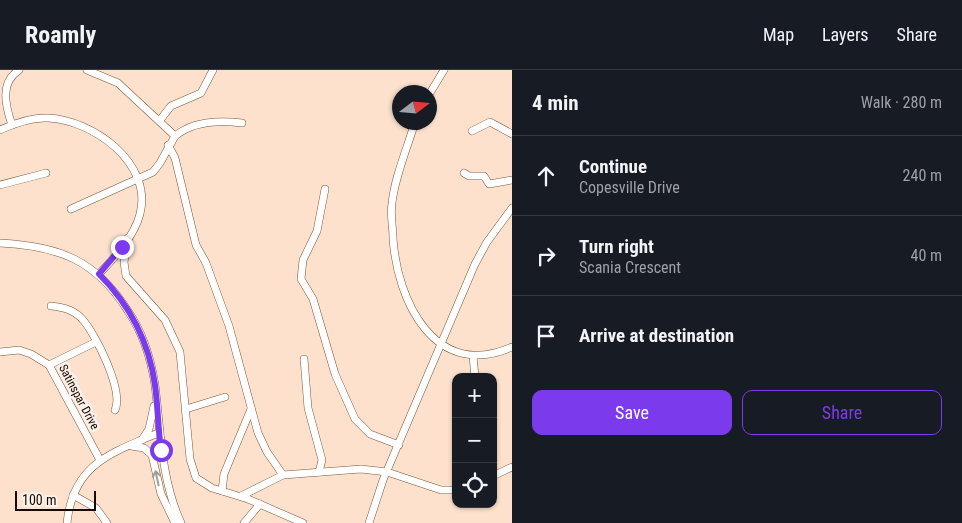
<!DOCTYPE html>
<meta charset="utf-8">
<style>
body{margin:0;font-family:"Roboto Condensed",sans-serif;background:#20242c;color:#f1f3f6}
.controls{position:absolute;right:15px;bottom:15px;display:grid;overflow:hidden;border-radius:10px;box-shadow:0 1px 4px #0004}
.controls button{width:45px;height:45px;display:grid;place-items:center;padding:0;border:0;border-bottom:1px solid #363941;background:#171b24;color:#f1f3f6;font:25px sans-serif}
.compass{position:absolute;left:392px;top:15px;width:45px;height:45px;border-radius:50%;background:#171b24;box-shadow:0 1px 4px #0004;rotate:74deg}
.scale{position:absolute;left:15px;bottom:12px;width:81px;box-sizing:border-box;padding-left:5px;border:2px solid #170901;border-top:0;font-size:14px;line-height:18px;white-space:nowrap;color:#170901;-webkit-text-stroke:4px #fcf2eb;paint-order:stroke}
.stop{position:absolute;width:15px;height:15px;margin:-11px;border:4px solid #7c3aed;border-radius:50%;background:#fff}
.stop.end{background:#7c3aed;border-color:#fff;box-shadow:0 1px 5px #0008}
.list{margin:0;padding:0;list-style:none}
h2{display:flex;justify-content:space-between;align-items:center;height:65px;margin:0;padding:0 20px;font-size:21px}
h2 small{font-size:16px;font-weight:400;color:#9ea1a6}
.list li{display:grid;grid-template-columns:32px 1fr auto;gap:15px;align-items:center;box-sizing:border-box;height:80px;padding:0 20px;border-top:1px solid #363941}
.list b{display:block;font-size:19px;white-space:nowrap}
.list p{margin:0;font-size:16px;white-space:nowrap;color:#9ea1a6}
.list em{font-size:16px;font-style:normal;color:#9ea1a6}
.actions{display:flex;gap:10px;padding:15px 20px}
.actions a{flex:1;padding:11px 0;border:1px solid #7c3aed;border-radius:10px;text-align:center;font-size:18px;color:#7c3aed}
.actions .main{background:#7c3aed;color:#fff}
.icon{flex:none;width:28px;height:28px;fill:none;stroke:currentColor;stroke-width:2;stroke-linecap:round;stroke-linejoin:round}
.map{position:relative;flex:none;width:512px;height:453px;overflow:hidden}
header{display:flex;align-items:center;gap:30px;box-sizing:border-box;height:70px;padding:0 25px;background:#171b24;border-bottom:1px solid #363941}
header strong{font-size:24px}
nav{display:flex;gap:28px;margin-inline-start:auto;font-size:18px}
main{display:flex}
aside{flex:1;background:#171b24}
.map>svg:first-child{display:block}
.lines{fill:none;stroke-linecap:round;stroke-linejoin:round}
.minor-casing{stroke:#7b5535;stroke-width:8}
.minor{stroke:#fff;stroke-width:7}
.oneway{stroke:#a29d99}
.route{stroke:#7c3aed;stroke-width:6}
.labels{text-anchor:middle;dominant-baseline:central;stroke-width:5;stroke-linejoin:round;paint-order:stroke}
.street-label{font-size:12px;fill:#170901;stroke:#fcf2eb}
</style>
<header>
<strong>Roamly</strong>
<nav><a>Map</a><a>Layers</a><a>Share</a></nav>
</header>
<main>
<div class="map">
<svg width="512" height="453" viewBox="0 0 512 453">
<rect width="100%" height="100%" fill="#fde1cc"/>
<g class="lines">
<defs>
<g id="minor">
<polyline points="430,23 444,0"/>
<polyline points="160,50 171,36 201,23 213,0"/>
<path d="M415,52C407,79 395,106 392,133C390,145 393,157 393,168C397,231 435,311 512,277"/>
<path d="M12,55C5,35 0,12 19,0"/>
<path d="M0,60C15,53 31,47 48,48C93,50 153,93 140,144C134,167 115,187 99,204"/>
<polyline points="472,61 490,52 512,64"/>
<path d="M175,66C193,51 219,50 242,53"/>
<polyline points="168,75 175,88 196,175 206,193 229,256 258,363 267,382 283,405"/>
<polyline points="464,103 469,106 484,106 489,114 512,110"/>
<polyline points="0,115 46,103"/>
<polyline points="325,119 317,161 303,190 301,209 313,229 335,304 355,349 370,364 399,375"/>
<polyline points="71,139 153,102 160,93 175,66 118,13 87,0"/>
<polyline points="128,168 124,192 126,206 165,250 180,282 190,389 196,408 212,418 248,429 303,453"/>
<path d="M0,173C59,176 96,190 128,241C143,263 151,289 155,315C161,363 161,409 181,453"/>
<path d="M51,236C63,237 75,240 83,250C96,265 124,321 115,340"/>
<polyline points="0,282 19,280 31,284 49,295 100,390"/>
<polyline points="473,286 475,307"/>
<polyline points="304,289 308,338 322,390 319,402"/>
<polyline points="49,295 96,272"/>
<polyline points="186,339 225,327"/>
<polyline points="142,370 149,359 154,336"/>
<polyline points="131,376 144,378 152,385 161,424 175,453"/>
<polyline points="493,406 512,397"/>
<polyline points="222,421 224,404 251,339"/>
<polyline points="73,425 96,438 107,453"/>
<polyline points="241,426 283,405 361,399 387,402 441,420 456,420"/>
<path d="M67,453C73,394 111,383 158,363"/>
<polyline points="244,453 260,434"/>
<polyline points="369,453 383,410 475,194 487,172 512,138"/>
</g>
</defs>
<use href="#minor" class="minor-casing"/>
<use href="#minor" class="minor"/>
</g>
<defs><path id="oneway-shaft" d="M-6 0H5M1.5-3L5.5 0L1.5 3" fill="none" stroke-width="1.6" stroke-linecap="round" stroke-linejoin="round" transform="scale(1.25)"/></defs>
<use class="oneway" href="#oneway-shaft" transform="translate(157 408) rotate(-102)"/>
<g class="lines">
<path class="route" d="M122,177L99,204C129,234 149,272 155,315C158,337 158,359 161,380"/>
</g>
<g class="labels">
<g class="street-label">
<text transform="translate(79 327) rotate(62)">Satinspar Drive</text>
</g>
</g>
</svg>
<div class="controls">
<button>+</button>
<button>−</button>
<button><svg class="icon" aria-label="locate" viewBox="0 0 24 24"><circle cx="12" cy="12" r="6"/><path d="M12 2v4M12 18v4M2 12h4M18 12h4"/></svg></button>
</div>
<svg class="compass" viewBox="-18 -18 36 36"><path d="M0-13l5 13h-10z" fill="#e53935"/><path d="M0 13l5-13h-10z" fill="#9ea1a6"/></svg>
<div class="scale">100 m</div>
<div class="stop" style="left:161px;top:380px"></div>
<div class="stop end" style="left:122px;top:177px"></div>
</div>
<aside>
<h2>4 min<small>Walk · 280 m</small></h2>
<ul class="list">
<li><svg class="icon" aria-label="ahead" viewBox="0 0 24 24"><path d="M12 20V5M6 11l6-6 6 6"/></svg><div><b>Continue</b><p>Copesville Drive</p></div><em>240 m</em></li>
<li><svg class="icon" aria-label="right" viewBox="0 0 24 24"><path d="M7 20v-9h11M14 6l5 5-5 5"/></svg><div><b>Turn right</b><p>Scania Crescent</p></div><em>40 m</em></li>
<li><svg class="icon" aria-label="arrive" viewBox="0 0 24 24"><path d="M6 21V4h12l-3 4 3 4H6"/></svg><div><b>Arrive at destination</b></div></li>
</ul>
<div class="actions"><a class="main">Save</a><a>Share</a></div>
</aside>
</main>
